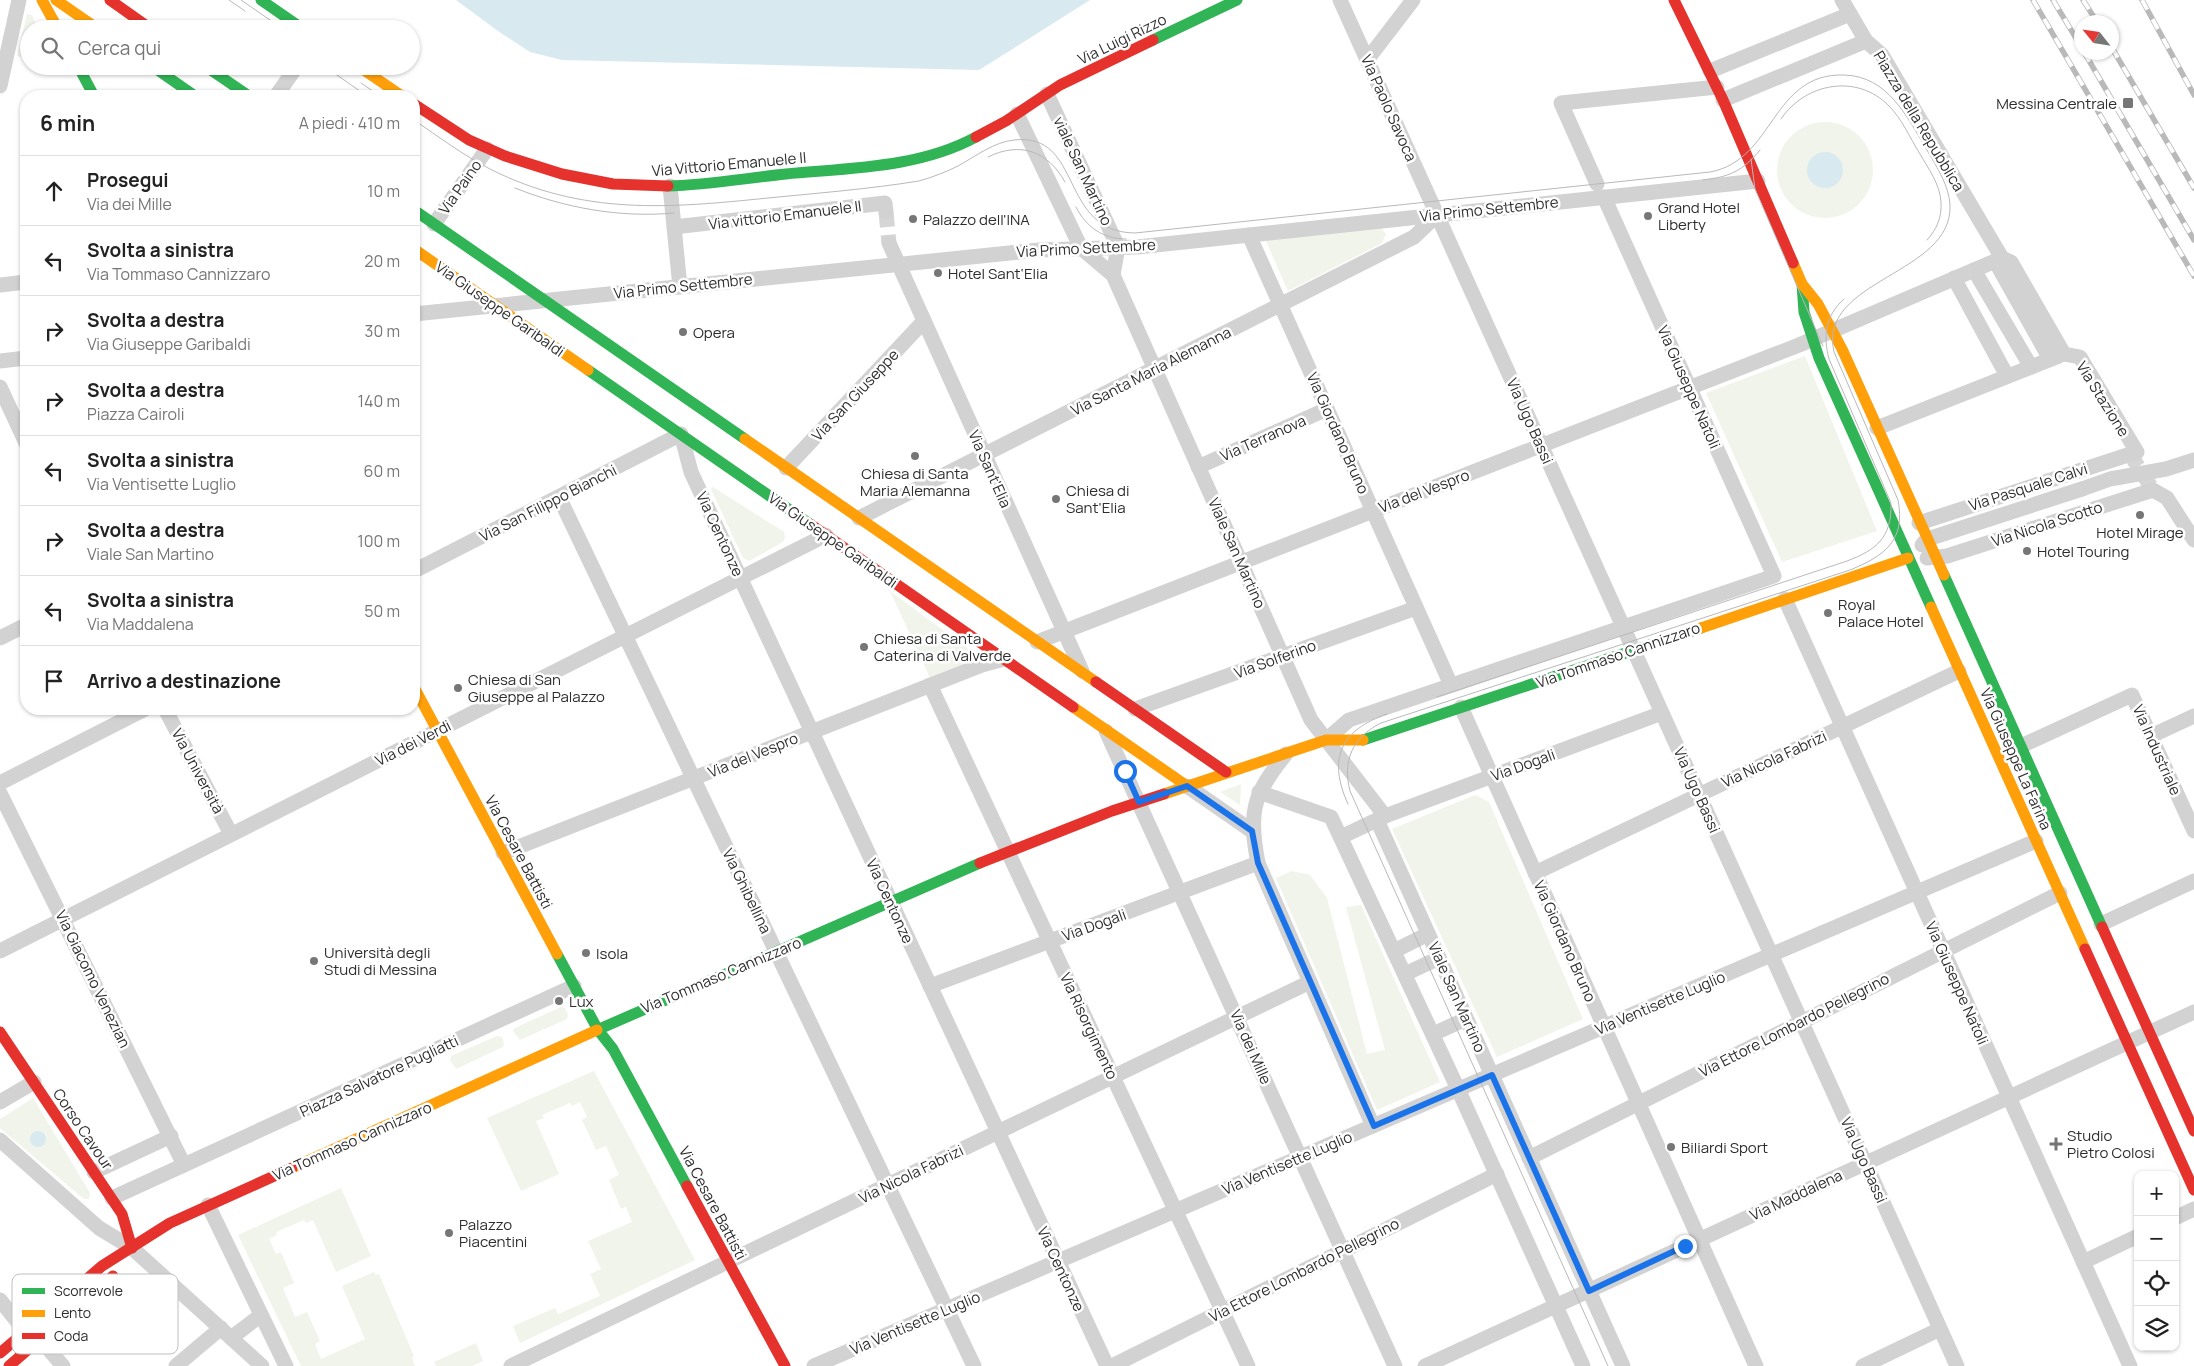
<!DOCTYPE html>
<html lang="it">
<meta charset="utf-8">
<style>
body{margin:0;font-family:Manrope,sans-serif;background:#f2f2f2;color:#222}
.controls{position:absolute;right:15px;bottom:15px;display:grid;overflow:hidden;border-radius:10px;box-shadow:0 1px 4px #0004}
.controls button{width:45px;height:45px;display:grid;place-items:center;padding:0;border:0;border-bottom:1px solid #e0e0e0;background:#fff;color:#222;font:25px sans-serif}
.compass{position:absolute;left:2074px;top:15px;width:45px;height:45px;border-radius:50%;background:#fff;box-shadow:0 1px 4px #0004;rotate:300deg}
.stop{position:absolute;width:15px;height:15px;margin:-11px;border:4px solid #1a73e8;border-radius:50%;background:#fff}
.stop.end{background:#1a73e8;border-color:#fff;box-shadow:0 1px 5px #0008}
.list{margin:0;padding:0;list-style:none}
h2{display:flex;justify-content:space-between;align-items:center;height:65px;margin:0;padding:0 20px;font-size:21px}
h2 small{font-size:16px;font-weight:400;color:#767676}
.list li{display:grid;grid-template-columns:32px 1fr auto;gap:15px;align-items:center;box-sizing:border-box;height:70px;padding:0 20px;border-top:1px solid #e0e0e0}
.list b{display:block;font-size:19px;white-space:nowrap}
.list p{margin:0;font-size:16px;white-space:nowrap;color:#767676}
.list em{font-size:16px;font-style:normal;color:#767676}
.icon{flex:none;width:28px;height:28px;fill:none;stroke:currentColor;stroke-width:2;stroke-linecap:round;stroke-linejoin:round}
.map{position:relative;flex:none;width:2194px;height:1366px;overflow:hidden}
.search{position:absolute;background:#fff;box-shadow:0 1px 4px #0004;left:20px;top:20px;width:400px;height:55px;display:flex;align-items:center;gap:12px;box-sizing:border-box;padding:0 18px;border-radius:28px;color:#767676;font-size:19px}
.panel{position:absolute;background:#fff;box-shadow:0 1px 4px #0004;left:20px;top:90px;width:400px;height:625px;border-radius:20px}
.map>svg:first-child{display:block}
.green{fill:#f1f4eb}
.water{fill:#d8e9f0}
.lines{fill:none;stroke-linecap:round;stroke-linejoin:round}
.street-tunnel{stroke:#d5d5d5;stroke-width:15;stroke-dasharray:15 8;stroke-linecap:butt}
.street{stroke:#d2d2d2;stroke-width:15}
.fast{stroke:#30b455;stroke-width:11}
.slow{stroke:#ff9f0a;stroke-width:11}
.jam{stroke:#e5322d;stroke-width:11}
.tram{stroke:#b9b9b9;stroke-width:1}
.rail-casing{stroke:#b9b9b9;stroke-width:5.5}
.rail{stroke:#fff;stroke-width:4;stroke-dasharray:11;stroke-linecap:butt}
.street-bridge{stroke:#d2d2d2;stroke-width:15}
.route{stroke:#1a73e8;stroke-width:6}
.poi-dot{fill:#767676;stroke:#fff;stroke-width:2}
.labels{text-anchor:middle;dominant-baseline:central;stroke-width:5;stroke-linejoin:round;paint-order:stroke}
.street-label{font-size:15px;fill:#2d2d2d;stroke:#fff}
.poi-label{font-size:15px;fill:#2d2d2d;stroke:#fff;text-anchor:start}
.key{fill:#fff;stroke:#c0c0c0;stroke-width:1}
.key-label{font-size:14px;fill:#2d2d2d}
</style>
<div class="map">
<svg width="2194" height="1366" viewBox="0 0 2194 1366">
<rect width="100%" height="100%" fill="#fff"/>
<g class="green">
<polygon points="27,14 32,15 38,29 29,29 29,59 17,56"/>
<circle cx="1825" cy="170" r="48"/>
<polygon points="1380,227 1386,234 1382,243 1288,291 1265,239"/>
<polygon points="1805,356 1877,531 1782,562 1706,393"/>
<polygon points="713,487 784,532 785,537 783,542 749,561 743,558 711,489"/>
<polygon points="890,591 982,659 931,680"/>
<polygon points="1241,784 1240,805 1220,792"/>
<polygon points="1475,795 1489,802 1583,1019 1497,1057 1392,829"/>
<polygon points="1292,871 1310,875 1327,898 1367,1054 1385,1050 1346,907 1361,905 1440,1082 1377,1110 1276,878"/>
<polygon points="561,1007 565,1008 568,1015 567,1019 520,1040 513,1031 515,1028"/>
<polygon points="497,1036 502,1037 504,1044 503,1047 456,1069 450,1060 451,1056"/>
<polygon points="594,1071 695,1260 520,1343 513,1326 555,1308 558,1314 600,1296 590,1274 601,1269 588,1241 632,1222 626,1207 621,1209 609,1180 619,1175 606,1146 596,1150 582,1120 587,1117 580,1102 572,1106 570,1103 542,1115 544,1118 536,1121 559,1174 521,1191 487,1118"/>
<polygon points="33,1098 90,1193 89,1199 84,1199 0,1128 0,1119"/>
<polygon points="341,1188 371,1256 336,1272 313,1220 306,1223 304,1220 276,1232 277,1235 269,1239 276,1254 281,1252 294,1283 283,1288 295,1317 307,1312 320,1341 315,1344 321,1359 365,1339 342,1286 374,1272 376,1275 379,1274 414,1356 412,1357 415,1366 301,1366 238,1235"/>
<polygon points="476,1343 483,1361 472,1366 436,1366 434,1362"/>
</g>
<g class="water">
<polygon points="456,0 1090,0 979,70 562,60 530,52 498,31"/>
<circle cx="1825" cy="170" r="18"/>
<circle cx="38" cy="1139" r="8"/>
</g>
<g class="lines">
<g class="street-tunnel">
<polyline points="886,212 889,243"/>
<polyline points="2130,454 2153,490"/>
</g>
<g class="street">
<polyline points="1340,0 1957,1366"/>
<polyline points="1842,0 1866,41 1882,55 2002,258 1999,268 2050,359"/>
<polyline points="1367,60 1413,0"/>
<polyline points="1710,71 1850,14"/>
<polyline points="0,86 19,0"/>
<polyline points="1047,94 1118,247 1113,275"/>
<polyline points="276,96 297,66"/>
<polyline points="1723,100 1866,41"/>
<polyline points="1017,114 1081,248 1113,275 1311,720 1385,816"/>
<polyline points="1597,184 1561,103 1717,87"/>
<polyline points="670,186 680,287"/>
<polyline points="434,224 487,149"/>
<polyline points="674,227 885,203 886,212"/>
<polyline points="1249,235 1451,685"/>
<polyline points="889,243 1082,671"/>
<polyline points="2002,258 2011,262 2064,354"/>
<polyline points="1974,270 2031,367"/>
<polyline points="1954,278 2007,376"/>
<polyline points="0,285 26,282"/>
<polyline points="414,314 1039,250 1137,247 1758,181"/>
<polyline points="0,361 26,358"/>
<polyline points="0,387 26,443"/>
<polyline points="1877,428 2059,356"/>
<polyline points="1198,467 1327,409"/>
<polyline points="786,468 924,321"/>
<polyline points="559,497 974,1366"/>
<polyline points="859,518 1414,237 1437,215"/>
<polyline points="1919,523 2137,452 2080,357 2064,354"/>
<polyline points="1922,545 1927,539 1937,536 2082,489"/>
<polyline points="1927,558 1947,556 2153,490 2167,498 2194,540"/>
<polyline points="414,571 681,434 691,472 1107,1366"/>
<polyline points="1785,599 2130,1366"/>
<polyline points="0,638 26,625"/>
<polyline points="1037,642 1799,345 2002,258"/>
<polyline points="930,685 1248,1366"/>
<polyline points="1461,707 1756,1366"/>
<polyline points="165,709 231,834"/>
<polyline points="1135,709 1416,608"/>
<polyline points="1106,731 1395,1366"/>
<polyline points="2151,736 2194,716"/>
<polyline points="1326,740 1349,720 1774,576 1604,197"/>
<polyline points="2021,746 2132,695 2194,831"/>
<path d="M1286,754C1253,794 1248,812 1258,863L1373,1126"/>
<polyline points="0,783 145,709"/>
<polyline points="1187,786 1252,831"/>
<polyline points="1259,792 1331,817 1458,1089 1583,1366"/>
<polyline points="0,793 184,1165"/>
<polyline points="1377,820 1623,1366"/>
<polyline points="1341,837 1385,816 1662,713"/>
<polyline points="503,853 982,665 1004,659"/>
<polyline points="1535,873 1959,671"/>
<polyline points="2101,924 2194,881"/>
<polyline points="0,951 826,535"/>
<polyline points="1394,951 1428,934"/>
<polyline points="1405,974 1439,958"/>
<polyline points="930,986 1258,863"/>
<polyline points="1433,1034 1466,1019"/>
<polyline points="0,1102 34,1082"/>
<polyline points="0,1140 99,1228 132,1248 262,1366"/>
<polyline points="1529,1158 2060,893"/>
<polyline points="94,1172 171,1136"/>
<polyline points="112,1198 574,986"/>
<polyline points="208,1205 286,1366"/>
<polyline points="2175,1218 2194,1209"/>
<polyline points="2083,1262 2138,1236"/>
<polyline points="0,1300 25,1331"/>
<polyline points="231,1338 261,1315"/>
<polyline points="40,1339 63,1366"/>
<polyline points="176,1366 221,1328"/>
<polyline points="511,1366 1310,982"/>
<polyline points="814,1366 2036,841"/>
<polyline points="1112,1366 1497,1174"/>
<polyline points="1425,1366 2194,1012"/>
<polyline points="1863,1366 1940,1329"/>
</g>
<g class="fast">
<polyline points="261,0 303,29"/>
<polyline points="1153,40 1237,0"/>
<polyline points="78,66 94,96"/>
<polyline points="152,66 195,96"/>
<polyline points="205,66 249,96"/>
<path d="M668,186C707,185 747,178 786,174C850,168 919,168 976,137"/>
<polyline points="414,210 745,439"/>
<polyline points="1802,284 1804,312 1819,358 1931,607"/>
<polyline points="588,370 810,524"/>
<polyline points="1944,575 2102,927"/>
<polyline points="1363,740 1701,628"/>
<polyline points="557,954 598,1030 613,1049 687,1186"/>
<polyline points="597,1030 980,863"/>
</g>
<g class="slow">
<polyline points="42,0 58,29"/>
<polyline points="56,0 98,29"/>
<polyline points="358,66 402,96"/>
<polyline points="414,249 588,370"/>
<polyline points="1793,263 1802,284 1818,304 1842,349 1944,575"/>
<polyline points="745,439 1096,682"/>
<polyline points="1931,607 2085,949"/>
<polyline points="1701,628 1908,558"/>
<polyline points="414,687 557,954"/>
<polyline points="1073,707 1187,786"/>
<polyline points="1164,794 1326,740 1363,740"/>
<polyline points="292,1168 597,1030"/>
</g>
<g class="jam">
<polyline points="110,0 151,29"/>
<polyline points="1674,0 1723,100 1793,263"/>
<polyline points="414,104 469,140 505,156 562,174 613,184 668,186"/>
<polyline points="976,137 1006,121 1060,85 1153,40"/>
<polyline points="810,524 1073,707"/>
<polyline points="1096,682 1226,772"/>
<polyline points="980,863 1112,811 1164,794"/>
<polyline points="2102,927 2194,1131"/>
<polyline points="2085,949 2194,1190"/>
<polyline points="0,1032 122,1214 132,1248"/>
<polyline points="687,1186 785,1366"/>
<polyline points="0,1353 102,1266 170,1223 292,1168"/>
<polyline points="9,1366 113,1276"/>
</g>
<g class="tram">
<polyline points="229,0 245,11"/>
<polyline points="241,0 283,29"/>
<polyline points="324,66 367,96"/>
<polyline points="361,83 380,96"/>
<path d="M1781,119C1805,83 1857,73 1889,106C1902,119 1910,138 1920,154C1928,168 1940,184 1941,202C1942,217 1937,229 1927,240"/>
<path d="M414,120C439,137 463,155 490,169C583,216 670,208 768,198C819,193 869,189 919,181C933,177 946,172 958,166C976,156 994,142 1014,140C1084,132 1058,232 1135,233L1710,172C1775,160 1771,73 1844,75C1888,76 1907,117 1927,150C1936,166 1949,185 1950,205C1953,275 1817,279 1834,352L1898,500C1906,541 1884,556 1850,570L1381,723C1353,737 1342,760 1350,791L1608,1366"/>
<path d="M988,157C1020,141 1048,151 1065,182"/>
<polyline points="1751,159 1755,189 1823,346"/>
<path d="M1703,180C1729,177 1743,171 1760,150"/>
<path d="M515,188C565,208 620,218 674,213"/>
<path d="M1076,207C1086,227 1103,239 1126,239"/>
<path d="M1437,697L1847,561C1876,550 1892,538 1891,503L1829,359C1823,336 1825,316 1844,299"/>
<path d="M1348,804C1327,758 1341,730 1387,714"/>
</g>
<defs>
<g id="rail">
<polyline points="2033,0 2194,276"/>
<polyline points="2053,0 2082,48"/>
<polyline points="2083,0 2097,22"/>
<polyline points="2142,0 2194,95"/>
<polyline points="2112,48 2194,188"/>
<polyline points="2084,52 2194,240"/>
</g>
</defs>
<use href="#rail" class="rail-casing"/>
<use href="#rail" class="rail"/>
<polyline class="street-bridge" points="2082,489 2110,479 2166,469 2194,460"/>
</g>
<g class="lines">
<polyline class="route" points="1125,771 1139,802 1187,786 1252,831 1258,863 1374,1126 1492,1075 1589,1291 1685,1246"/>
</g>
<g class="poi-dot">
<rect x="2122" y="97" width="12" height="12" rx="2.5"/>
<circle cx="1648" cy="216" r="5"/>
<circle cx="913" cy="219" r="5"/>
<circle cx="938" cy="273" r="5"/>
<circle cx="683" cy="332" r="5"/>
<circle cx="915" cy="456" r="5"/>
<circle cx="1056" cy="499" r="5"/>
<circle cx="2140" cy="515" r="5"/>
<circle cx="2027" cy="551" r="5"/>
<circle cx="1828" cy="613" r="5"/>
<circle cx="864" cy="647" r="5"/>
<circle cx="458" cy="688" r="5"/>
<circle cx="586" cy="953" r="5"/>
<circle cx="314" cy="961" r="5"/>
<circle cx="559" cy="1001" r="5"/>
<path d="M2053.5 1136.5h5v5h5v5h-5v5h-5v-5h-5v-5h5z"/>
<circle cx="1671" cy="1147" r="5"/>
<circle cx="449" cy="1233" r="5"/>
</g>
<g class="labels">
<g class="street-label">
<text transform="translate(1122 39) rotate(-26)">Via Luigi Rizzo</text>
<text transform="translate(1389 108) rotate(66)">Via Paolo Savoca</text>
<text transform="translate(1919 121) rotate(59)">Piazza della Repubblica</text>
<text transform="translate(729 164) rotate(-5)">Via Vittorio Emanuele II</text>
<text transform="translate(1083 171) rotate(65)">viale San Martino</text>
<text transform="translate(460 187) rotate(-55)">Via Paino</text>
<text transform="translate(1489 209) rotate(-6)">Via Primo Settembre</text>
<text transform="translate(785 215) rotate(-7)">Via vittorio Emanuele II</text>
<text transform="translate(1086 248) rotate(-3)">Via Primo Settembre</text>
<text transform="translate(683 286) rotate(-6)">Via Primo Settembre</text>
<text transform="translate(500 309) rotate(35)">Via Giuseppe Garibaldi</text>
<text transform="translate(1151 371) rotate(-27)">Via Santa Maria Alemanna</text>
<text transform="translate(1689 387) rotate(66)">Via Giuseppe Natoli</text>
<text transform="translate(855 395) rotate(-47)">Via San Giuseppe</text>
<text transform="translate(2103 399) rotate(58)">Via Stazione</text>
<text transform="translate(1530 421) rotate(66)">Via Ugo Bassi</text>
<text transform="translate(1338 433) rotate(66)">Via Giordano Bruno</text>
<text transform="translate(1263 438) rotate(-24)">Via Terranova</text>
<text transform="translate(990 469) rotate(66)">Via Sant'Elia</text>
<text transform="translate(2028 487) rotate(-18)">Via Pasquale Calvi</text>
<text transform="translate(1424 491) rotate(-21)">Via del Vespro</text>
<text transform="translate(548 503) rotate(-27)">Via San Filippo Bianchi</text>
<text transform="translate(2047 524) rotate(-18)">Via Nicola Scotto</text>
<text transform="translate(720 534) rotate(65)">Via Centonze</text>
<text transform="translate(833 540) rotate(35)">Via Giuseppe Garibaldi</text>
<text transform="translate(1237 553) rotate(66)">Viale San Martino</text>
<text transform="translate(1618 655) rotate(-19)">Via Tommaso Cannizzaro</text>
<text transform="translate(1275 659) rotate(-20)">Via Solferino</text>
<text transform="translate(413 743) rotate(-27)">Via dei Verdi</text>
<text transform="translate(2157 750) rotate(66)">Via Industriale</text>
<text transform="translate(753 755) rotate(-22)">Via del Vespro</text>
<text transform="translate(1774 759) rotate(-25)">Via Nicola Fabrizi</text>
<text transform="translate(2016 759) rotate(66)">Via Giuseppe La Farina</text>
<text transform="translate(1523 765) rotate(-20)">Via Dogali</text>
<text transform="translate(198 771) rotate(62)">Via Università</text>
<text transform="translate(1697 790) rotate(66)">Via Ugo Bassi</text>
<text transform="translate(519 852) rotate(62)">Via Cesare Battisti</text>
<text transform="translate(747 891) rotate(64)">Via Ghibellina</text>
<text transform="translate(890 901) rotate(65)">Via Centonze</text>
<text transform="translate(1094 925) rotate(-20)">Via Dogali</text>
<text transform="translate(1565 941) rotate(66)">Via Giordano Bruno</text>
<text transform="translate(721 975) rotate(-23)">Via Tommaso Cannizzaro</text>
<text transform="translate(93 979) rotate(64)">Via Giacomo Venezian</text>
<text transform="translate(1957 983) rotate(66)">Via Giuseppe Natoli</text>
<text transform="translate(1457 997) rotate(66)">Viale San Martino</text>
<text transform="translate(1660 1003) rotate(-23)">Via Ventisette Luglio</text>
<text transform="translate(1794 1025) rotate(-27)">Via Ettore Lombardo Pellegrino</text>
<text transform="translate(1089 1026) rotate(65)">Via Risorgimento</text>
<text transform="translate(1251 1047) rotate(66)">Via dei Mille</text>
<text transform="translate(379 1076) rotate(-25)">Piazza Salvatore Pugliatti</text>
<text transform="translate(83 1129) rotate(56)">Corso Cavour</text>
<text transform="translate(352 1141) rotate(-24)">Via Tommaso Cannizzaro</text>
<text transform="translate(1864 1160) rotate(66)">Via Ugo Bassi</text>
<text transform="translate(1287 1163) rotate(-23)">Via Ventisette Luglio</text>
<text transform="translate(911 1174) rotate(-26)">Via Nicola Fabrizi</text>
<text transform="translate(1796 1195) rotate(-25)">Via Maddalena</text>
<text transform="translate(713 1203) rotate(62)">Via Cesare Battisti</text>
<text transform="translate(1061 1269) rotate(65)">Via Centonze</text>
<text transform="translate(1304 1270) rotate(-27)">Via Ettore Lombardo Pellegrino</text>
<text transform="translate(915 1323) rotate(-23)">Via Ventisette Luglio</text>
</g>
<g class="poi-label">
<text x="2117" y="103" text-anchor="end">Messina Centrale</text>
<text x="1658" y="207">Grand Hotel<tspan x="1658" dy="17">Liberty</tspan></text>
<text x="923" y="219">Palazzo dell'INA</text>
<text x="948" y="273">Hotel Sant‘Elia</text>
<text x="693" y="332">Opera</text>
<text x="915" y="473" text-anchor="middle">Chiesa di Santa<tspan x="915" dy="17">Maria Alemanna</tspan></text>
<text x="1066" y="490">Chiesa di<tspan x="1066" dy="17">Sant'Elia</tspan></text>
<text x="2140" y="532" text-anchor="middle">Hotel Mirage</text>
<text x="2037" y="551">Hotel Touring</text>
<text x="1838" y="604">Royal<tspan x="1838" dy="17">Palace Hotel</tspan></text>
<text x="874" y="638">Chiesa di Santa<tspan x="874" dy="17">Caterina di Valverde</tspan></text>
<text x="468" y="679">Chiesa di San<tspan x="468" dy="17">Giuseppe al Palazzo</tspan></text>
<text x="324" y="952">Università degli<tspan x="324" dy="17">Studi di Messina</tspan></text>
<text x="596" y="953">Isola</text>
<text x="569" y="1001">Lux</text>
<text x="2067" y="1135">Studio<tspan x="2067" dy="17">Pietro Colosi</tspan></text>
<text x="1681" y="1147">Biliardi Sport</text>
<text x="459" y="1224">Palazzo<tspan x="459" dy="17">Piacentini</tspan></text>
</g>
</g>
<rect x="12" y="1274" width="166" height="80" rx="8" class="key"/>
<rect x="22" y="1288" width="23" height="6" fill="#30b455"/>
<rect x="22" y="1310" width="23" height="7" fill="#ff9f0a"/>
<rect x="22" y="1333" width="23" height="6" fill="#e5322d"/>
<g class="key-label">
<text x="54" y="1296">Scorrevole</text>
<text x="54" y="1318">Lento</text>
<text x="54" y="1341">Coda</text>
</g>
</svg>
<div class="controls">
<button>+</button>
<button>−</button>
<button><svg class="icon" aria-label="locate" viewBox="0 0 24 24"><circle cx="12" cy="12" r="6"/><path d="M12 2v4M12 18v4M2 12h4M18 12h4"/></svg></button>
<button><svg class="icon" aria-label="layers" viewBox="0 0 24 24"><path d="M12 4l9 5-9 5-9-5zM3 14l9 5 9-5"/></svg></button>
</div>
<svg class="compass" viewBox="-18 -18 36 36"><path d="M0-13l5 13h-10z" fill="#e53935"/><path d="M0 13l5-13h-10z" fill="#767676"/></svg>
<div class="stop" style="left:1125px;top:771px"></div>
<div class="stop end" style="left:1685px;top:1246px"></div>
<div class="search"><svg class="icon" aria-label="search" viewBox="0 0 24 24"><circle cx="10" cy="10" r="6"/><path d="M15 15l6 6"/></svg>Cerca qui</div>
<section class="panel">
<h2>6 min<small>A piedi · 410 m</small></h2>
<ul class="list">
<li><svg class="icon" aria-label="ahead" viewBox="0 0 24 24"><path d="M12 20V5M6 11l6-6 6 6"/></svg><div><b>Prosegui</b><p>Via dei Mille</p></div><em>10 m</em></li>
<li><svg class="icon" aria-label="left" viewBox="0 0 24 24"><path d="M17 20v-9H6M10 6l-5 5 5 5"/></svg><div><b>Svolta a sinistra</b><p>Via Tommaso Cannizzaro</p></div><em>20 m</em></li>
<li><svg class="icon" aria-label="right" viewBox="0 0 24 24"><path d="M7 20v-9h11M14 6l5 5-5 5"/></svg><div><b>Svolta a destra</b><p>Via Giuseppe Garibaldi</p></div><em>30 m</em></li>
<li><svg class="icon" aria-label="right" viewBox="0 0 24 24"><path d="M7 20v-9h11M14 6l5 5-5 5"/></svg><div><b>Svolta a destra</b><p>Piazza Cairoli</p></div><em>140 m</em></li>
<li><svg class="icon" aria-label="left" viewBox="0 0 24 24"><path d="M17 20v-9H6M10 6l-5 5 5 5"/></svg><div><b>Svolta a sinistra</b><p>Via Ventisette Luglio</p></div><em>60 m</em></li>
<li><svg class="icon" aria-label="right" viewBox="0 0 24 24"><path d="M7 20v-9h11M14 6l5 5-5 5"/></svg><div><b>Svolta a destra</b><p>Viale San Martino</p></div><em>100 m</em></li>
<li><svg class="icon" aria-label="left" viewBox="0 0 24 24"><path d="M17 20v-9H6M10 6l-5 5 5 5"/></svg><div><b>Svolta a sinistra</b><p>Via Maddalena</p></div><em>50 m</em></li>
<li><svg class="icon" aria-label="arrive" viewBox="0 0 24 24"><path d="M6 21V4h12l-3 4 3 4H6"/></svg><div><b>Arrivo a destinazione</b></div></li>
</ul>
</section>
</div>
